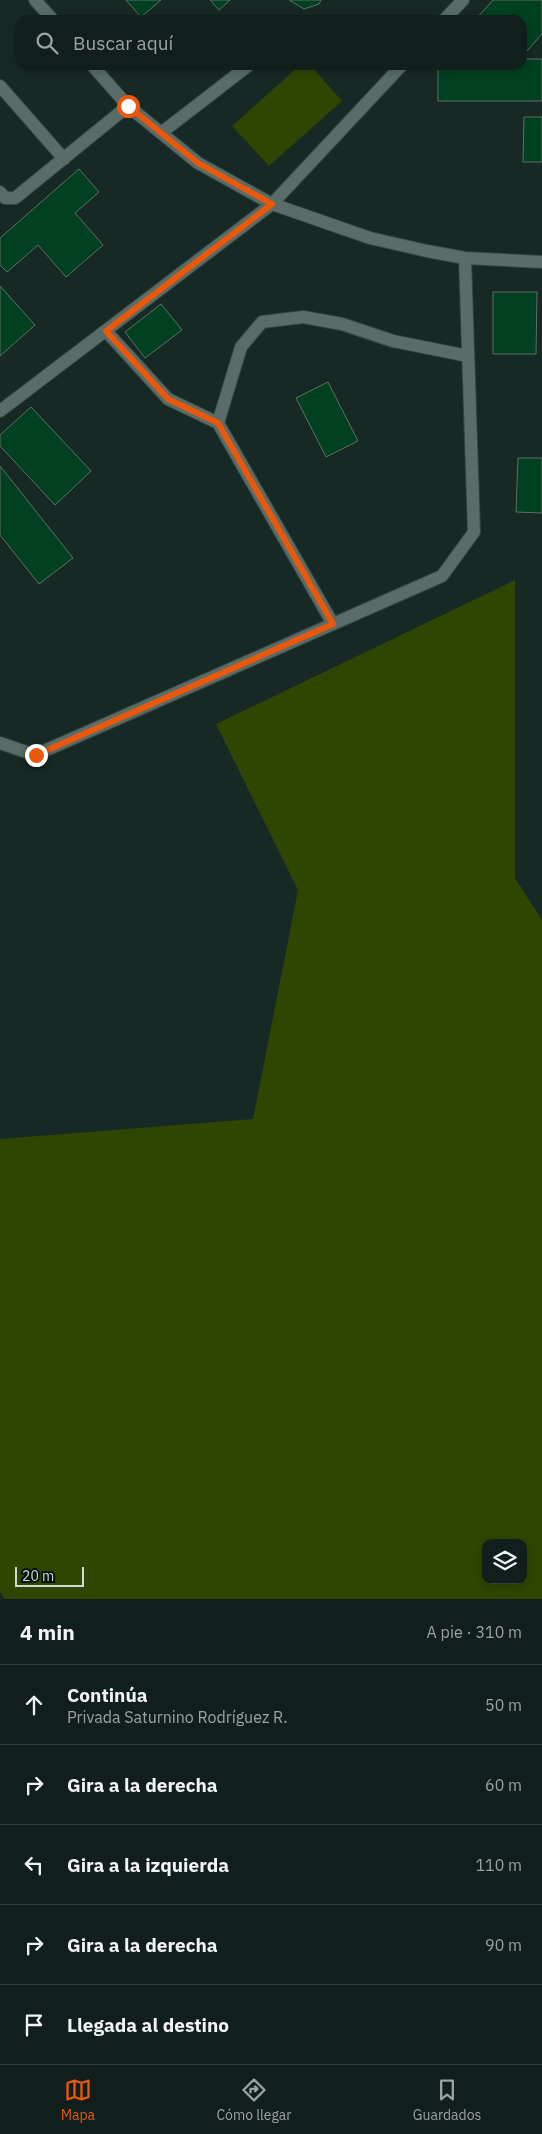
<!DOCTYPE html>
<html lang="es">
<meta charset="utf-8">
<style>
body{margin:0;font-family:"IBM Plex Sans",sans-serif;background:#1e2c29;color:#f1f3f6}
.controls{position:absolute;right:15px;bottom:15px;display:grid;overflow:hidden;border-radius:10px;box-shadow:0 2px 8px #0003}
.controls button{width:45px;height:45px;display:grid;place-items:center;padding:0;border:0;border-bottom:1px solid #303d3b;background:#111f1c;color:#f1f3f6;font:25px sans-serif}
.scale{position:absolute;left:15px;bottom:12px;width:69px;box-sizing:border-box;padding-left:5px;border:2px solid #cdd9d6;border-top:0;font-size:14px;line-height:18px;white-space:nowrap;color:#cdd9d6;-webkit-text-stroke:4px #08100e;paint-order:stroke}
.stop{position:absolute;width:15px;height:15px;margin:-11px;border:4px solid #ea580c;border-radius:50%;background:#fff}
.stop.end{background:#ea580c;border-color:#fff;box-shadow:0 1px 5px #0008}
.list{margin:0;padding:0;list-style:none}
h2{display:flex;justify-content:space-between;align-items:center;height:65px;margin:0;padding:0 20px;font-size:21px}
h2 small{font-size:16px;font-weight:400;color:#9ca2a3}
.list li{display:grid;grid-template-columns:32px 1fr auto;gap:15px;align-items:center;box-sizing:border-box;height:80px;padding:0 20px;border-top:1px solid #303d3b}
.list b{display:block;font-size:19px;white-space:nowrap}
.list p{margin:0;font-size:16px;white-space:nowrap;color:#9ca2a3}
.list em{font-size:16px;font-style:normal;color:#9ca2a3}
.icon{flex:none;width:28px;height:28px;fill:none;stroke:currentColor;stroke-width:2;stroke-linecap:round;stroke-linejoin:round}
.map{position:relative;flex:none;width:542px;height:1599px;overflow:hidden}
.search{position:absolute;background:#111f1c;box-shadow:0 2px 8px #0003;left:15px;right:15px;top:15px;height:55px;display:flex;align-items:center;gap:12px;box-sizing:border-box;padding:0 18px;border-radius:15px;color:#9ca2a3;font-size:19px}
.sheet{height:465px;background:#111f1c}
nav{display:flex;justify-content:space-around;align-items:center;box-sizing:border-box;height:70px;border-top:1px solid #303d3b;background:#111f1c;font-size:14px;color:#9ca2a3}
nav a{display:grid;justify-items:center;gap:2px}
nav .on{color:#ea580c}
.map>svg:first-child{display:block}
.green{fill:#2f4502;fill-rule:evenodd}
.building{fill:#014020;stroke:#606f64}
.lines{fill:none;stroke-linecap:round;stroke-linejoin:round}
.minor-casing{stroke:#374542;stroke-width:14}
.minor{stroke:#586c68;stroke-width:12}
.route{stroke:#ea580c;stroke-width:6}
</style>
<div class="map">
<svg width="542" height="1599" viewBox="0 0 542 1599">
<rect width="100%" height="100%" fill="#172925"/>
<g class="green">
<polygon points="300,65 310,65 342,101 269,166 232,126"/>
<path d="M515,580V878L542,920V1599H4L0,1591V1139L253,1119L298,890L216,724ZM486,1543H523V1580H486Z"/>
</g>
<g class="building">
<polygon points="126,0 161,0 141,17"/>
<polygon points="210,0 230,0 219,10"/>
<polygon points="289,0 321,0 319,4 304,9"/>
<polygon points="493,0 542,0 542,34 527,51 522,51 522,20 475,20"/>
<polygon points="522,59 542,59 542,101 438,101 438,65 522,65"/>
<polygon points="524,117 542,117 542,162 523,162"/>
<polygon points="79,169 99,192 75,213 103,245 66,277 38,245 7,272 0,265 0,238"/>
<polygon points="0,286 35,325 0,356"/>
<polygon points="493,292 537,292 536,354 493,354"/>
<polygon points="161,304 182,330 145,358 125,332"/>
<polygon points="328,382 358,441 326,457 296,398"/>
<polygon points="31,407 91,471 55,505 0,446 0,435"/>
<polygon points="518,458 542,458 542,513 516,512"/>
<polygon points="0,466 73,558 39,584 0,535"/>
</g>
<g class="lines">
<defs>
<g id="minor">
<polyline points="35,0 53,20"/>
<polyline points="444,20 463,0"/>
<polyline points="92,65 128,106 198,163 272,204 370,238 427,251 465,258 542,262"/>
<polyline points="0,86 64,159"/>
<polyline points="161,133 249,65"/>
<polyline points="0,192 5,198 15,198 128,106"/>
<polyline points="106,331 168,399 218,423 333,624"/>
<polyline points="0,411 272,204 402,65"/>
<polyline points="218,423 241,347 262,322 303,317 342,324 393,341 468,356"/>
<polyline points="0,743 35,755 442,576 474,532 465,258"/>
</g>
</defs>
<use href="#minor" class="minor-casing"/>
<use href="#minor" class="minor"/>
</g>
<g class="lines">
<polyline class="route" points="36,755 333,624 218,423 168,399 106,331 272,204 198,163 128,106"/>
</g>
</svg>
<div class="controls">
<button><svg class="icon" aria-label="layers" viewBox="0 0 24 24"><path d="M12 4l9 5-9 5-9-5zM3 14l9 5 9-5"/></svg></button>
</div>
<div class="scale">20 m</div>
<div class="stop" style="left:128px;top:106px"></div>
<div class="stop end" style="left:36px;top:755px"></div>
<div class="search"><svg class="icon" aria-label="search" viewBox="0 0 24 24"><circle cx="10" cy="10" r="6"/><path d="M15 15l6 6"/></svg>Buscar aquí</div>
</div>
<section class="sheet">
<h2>4 min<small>A pie · 310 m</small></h2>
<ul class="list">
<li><svg class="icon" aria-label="ahead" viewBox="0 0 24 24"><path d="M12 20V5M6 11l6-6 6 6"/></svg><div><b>Continúa</b><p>Privada Saturnino Rodríguez R.</p></div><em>50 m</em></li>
<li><svg class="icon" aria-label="right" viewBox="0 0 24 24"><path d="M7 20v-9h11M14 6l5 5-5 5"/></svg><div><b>Gira a la derecha</b></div><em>60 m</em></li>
<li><svg class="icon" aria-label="left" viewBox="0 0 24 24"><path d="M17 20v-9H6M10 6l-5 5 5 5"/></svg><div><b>Gira a la izquierda</b></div><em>110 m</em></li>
<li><svg class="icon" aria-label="right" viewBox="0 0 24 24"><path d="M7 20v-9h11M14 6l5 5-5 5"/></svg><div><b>Gira a la derecha</b></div><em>90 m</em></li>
<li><svg class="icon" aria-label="arrive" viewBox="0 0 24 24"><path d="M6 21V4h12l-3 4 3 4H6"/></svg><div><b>Llegada al destino</b></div></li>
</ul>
</section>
<nav>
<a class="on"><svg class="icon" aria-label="map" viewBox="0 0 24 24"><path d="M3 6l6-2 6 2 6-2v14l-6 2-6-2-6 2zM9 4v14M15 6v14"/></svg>Mapa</a>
<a><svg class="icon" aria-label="directions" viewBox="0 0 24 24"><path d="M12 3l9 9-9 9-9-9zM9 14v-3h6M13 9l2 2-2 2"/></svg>Cómo llegar</a>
<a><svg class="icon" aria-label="saved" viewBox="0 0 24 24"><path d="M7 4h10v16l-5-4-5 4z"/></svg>Guardados</a>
</nav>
